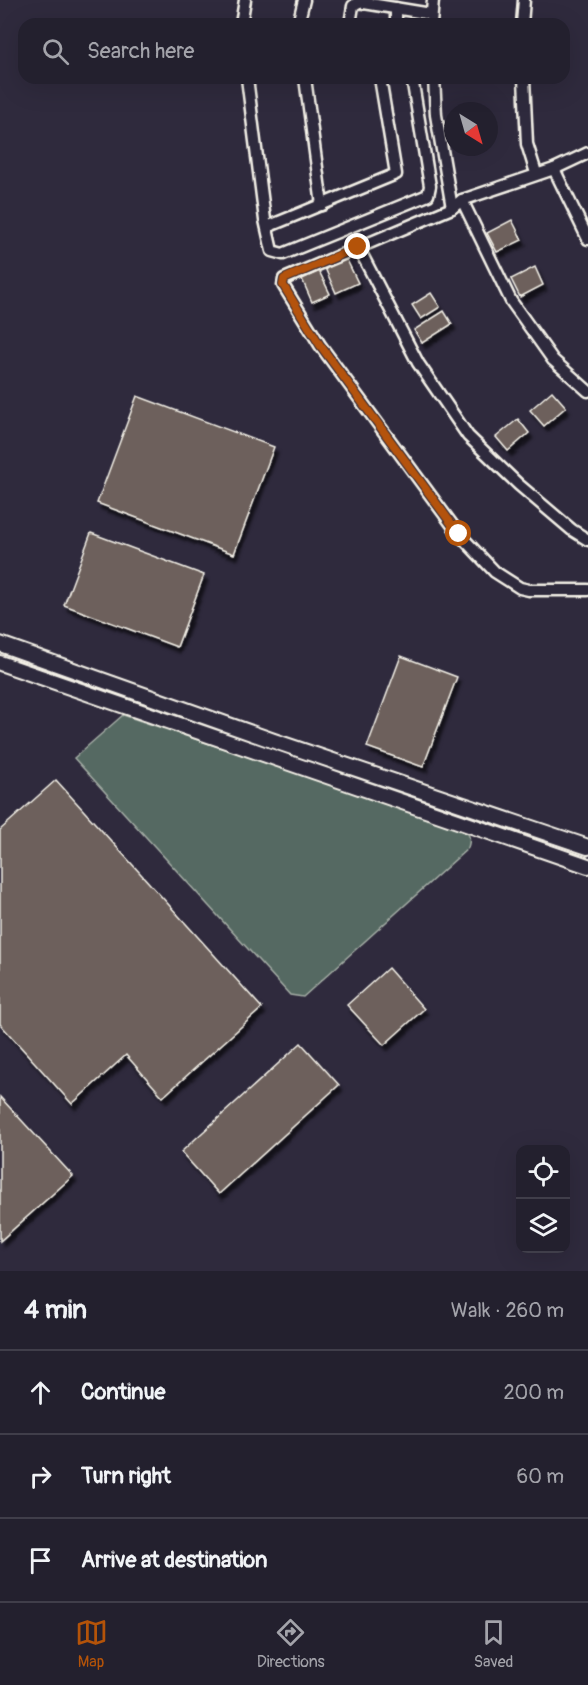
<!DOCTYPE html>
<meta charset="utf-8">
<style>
body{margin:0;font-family:Pangolin,sans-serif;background:#2f2d3a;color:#f1f3f6}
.controls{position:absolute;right:18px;bottom:18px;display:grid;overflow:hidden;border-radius:12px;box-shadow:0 6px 24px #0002}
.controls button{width:54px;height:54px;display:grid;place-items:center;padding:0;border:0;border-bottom:2px solid #403e4a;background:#23202e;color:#f1f3f6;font:30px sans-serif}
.compass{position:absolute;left:444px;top:102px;width:54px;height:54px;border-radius:50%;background:#23202e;box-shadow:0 6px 24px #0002;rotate:143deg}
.stop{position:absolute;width:18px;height:18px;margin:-14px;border:4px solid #b45309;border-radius:50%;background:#fff}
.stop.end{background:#b45309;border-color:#fff;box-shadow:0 2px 6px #0008}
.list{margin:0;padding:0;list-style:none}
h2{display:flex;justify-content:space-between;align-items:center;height:78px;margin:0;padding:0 24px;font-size:26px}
h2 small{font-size:20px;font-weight:400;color:#a3a3aa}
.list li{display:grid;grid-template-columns:39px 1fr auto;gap:18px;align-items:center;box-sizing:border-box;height:84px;padding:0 24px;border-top:2px solid #403e4a}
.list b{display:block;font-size:22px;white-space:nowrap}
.list em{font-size:20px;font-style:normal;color:#a3a3aa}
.icon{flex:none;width:33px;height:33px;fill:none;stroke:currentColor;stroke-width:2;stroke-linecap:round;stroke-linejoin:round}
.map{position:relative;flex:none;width:588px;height:1271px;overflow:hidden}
.search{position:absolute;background:#23202e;box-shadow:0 6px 24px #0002;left:18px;right:18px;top:18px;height:66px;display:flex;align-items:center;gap:15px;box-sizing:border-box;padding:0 21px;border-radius:18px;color:#a3a3aa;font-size:22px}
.sheet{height:330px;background:#23202e}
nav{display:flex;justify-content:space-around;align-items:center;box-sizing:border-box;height:84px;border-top:2px solid #403e4a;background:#23202e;font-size:16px;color:#a3a3aa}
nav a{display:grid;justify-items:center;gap:3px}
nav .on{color:#b45309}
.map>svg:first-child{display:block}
.green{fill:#556962;stroke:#a4ada5;stroke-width:1.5}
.building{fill:#6d615c;stroke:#f4f1e8;stroke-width:1.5;filter:url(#shadow)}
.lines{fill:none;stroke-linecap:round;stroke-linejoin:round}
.minor-casing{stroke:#f4f1e8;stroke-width:15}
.tertiary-casing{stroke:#f4f1e8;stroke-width:18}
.minor{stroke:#2f2a3d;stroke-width:10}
.tertiary{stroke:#2f2a3d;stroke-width:14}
.route{stroke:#b45309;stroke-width:8}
</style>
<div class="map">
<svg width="588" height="1271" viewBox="0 0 588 1271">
<defs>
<filter id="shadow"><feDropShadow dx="3.5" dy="5.5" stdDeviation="1.5" flood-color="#0009"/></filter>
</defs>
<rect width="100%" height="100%" fill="#2f2a3d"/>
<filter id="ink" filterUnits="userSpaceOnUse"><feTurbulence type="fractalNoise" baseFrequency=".0167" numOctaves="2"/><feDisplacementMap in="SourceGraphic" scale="12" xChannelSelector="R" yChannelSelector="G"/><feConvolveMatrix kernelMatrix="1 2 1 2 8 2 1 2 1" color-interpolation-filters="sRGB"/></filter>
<g filter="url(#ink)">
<path class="green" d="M123,715L462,828C470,834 471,838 468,848L303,997L290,995L74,758Z"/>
<g class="building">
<polygon points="512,220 522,240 497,252 487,233"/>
<polygon points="346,258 358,283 336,293 325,268"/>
<polygon points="535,267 543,285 520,297 511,279"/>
<polygon points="319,271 330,294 312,302 302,279"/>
<polygon points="431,293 440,307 421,319 412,305"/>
<polygon points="444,311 452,324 422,343 414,330"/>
<polygon points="552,391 566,407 544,426 530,410"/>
<polygon points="137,396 274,447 234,554 97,503"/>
<polygon points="518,419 529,433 508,451 496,437"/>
<polygon points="91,533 204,575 177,647 64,605"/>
<polygon points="401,656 457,677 423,767 367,747"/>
<polygon points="56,780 262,1008 163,1097 126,1055 72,1104 0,1024 0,830"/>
<polygon points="388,968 424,1009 384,1045 347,1005"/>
<polygon points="301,1043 339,1085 219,1194 181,1152"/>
<polygon points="0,1097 73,1176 0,1241"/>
</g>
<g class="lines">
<defs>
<g id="minor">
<polyline points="241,24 245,0"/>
<polyline points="298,24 304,0"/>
<polyline points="350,24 353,6 358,2 431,14"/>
<polyline points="396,24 396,8"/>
<polyline points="431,24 433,0"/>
<polyline points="522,24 524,0"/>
<polyline points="247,78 265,220 272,251 283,254 428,195 430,186 412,78"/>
<polyline points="305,78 322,205"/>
<polyline points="434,78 436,115 452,208"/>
<polyline points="524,78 527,144 536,173"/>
<polyline points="588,153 554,169 462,200 452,208 284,279 283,285 320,345 459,534 495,572 520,588 529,590 588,590"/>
<polyline points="554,169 588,239"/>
<polyline points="462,200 511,301 553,360 588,391"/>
<polyline points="267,227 396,174 380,78"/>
<polyline points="358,247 418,363 468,436 519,485 572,530 588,540"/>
</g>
<g id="tertiary">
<polyline points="0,644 274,741 588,847"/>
<polyline points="0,663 588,866"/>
</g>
</defs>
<use href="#minor" class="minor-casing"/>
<use href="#tertiary" class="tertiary-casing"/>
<use href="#minor" class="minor"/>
<use href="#tertiary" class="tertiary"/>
</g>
</g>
<g class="lines" filter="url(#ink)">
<polyline class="route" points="358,247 284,279 283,285 320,345 459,534"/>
</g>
</svg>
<div class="controls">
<button><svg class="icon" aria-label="locate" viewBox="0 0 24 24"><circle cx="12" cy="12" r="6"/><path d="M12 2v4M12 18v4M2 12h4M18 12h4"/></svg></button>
<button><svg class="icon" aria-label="layers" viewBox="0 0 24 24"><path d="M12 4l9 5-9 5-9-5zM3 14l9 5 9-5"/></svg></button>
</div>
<svg class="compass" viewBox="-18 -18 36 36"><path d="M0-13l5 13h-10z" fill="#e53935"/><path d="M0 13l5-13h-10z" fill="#a3a3aa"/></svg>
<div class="stop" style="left:459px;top:534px"></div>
<div class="stop end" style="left:358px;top:247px"></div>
<div class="search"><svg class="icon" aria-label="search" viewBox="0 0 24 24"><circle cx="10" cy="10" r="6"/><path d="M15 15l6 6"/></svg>Search here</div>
</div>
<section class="sheet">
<h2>4 min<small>Walk · 260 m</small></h2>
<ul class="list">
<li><svg class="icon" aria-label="ahead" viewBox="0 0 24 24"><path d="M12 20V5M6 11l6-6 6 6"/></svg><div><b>Continue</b></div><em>200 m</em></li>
<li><svg class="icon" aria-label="right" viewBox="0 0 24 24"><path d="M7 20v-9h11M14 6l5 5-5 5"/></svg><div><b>Turn right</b></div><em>60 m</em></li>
<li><svg class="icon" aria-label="arrive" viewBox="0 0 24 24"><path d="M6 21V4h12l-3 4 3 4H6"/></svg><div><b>Arrive at destination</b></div></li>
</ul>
</section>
<nav>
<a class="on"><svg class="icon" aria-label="map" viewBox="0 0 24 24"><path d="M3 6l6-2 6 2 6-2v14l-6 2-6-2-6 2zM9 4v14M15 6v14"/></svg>Map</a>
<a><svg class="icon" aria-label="directions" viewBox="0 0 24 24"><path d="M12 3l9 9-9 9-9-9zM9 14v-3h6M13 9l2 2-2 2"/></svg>Directions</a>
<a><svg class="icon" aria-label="saved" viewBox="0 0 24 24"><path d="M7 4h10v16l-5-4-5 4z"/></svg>Saved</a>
</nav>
